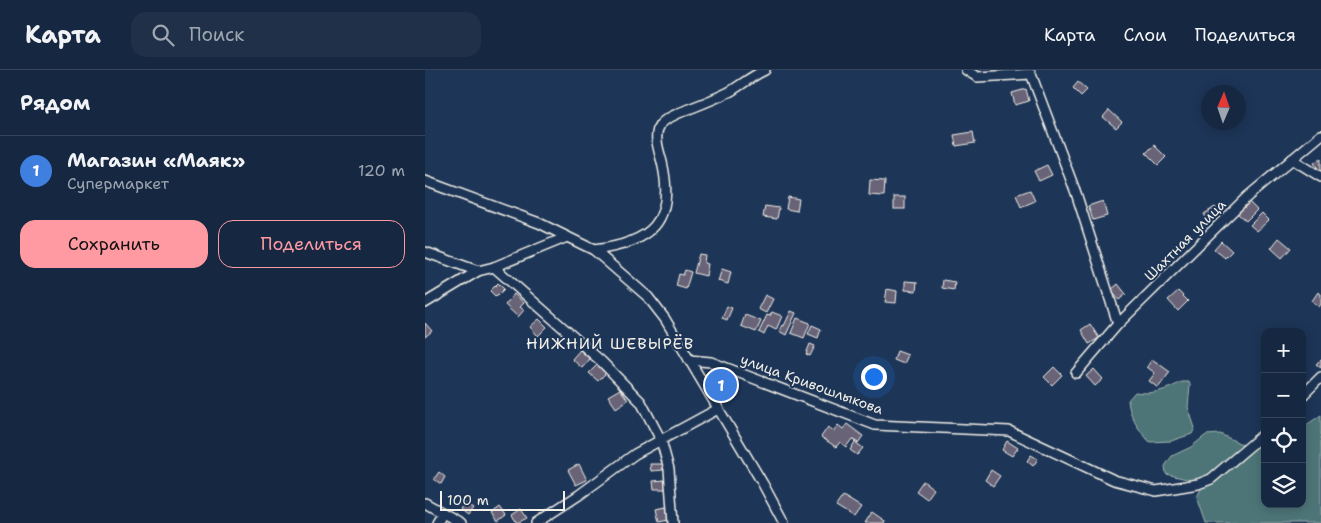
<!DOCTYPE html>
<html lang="ru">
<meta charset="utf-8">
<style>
body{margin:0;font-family:"Shantell Sans",sans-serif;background:#1f3048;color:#f1f3f6}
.controls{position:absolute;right:15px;bottom:15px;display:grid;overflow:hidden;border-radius:10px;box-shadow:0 2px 12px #0003}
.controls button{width:45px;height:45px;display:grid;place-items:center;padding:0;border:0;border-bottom:1px solid #35445a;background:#162841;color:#f1f3f6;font:25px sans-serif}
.compass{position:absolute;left:776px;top:15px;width:45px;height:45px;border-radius:50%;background:#162841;box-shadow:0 2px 12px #0003;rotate:2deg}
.scale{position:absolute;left:15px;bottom:12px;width:125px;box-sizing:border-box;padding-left:5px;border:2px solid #f4f1e8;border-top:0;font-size:14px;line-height:18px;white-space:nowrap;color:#f4f1e8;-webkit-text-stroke:4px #1d3557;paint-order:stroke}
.you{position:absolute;left:448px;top:306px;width:18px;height:18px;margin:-12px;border:4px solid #fff;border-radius:50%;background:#1a73e8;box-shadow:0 0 0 8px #1a73e833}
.badge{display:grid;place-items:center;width:32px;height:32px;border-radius:50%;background:#ff9aa2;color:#fff;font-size:16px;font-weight:700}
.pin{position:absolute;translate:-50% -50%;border:2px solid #fff;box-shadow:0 1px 5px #0006}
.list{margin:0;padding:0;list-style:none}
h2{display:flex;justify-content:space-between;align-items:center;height:65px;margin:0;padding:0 20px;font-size:21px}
h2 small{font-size:16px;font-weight:400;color:#9ea6b1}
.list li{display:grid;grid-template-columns:32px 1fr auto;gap:15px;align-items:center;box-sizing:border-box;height:70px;padding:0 20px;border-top:1px solid #35445a}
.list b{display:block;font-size:19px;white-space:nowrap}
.list p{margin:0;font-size:16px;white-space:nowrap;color:#9ea6b1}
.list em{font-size:16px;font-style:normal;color:#9ea6b1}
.actions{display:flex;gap:10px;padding:15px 20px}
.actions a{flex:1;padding:11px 0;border:1px solid #ff9aa2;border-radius:15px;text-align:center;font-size:18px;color:#ff9aa2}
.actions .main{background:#ff9aa2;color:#111}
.icon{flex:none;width:28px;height:28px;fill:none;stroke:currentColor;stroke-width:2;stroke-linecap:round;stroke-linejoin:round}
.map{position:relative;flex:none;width:896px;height:453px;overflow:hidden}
header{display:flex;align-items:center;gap:30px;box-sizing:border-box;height:70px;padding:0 25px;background:#162841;border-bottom:1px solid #35445a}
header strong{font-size:24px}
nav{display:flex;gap:28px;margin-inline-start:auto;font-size:18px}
.search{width:350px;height:45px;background:#1f3048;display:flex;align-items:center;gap:12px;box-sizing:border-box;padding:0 18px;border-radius:15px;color:#9ea6b1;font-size:19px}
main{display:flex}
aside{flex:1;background:#162841}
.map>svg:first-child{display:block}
.green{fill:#4e7578;stroke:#a1b3b0}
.building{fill:#696478;stroke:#f4f1e8}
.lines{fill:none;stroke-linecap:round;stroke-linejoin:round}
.minor-casing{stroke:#f4f1e8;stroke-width:12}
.minor{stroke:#1d3557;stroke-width:9}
.labels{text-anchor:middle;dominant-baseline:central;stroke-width:4;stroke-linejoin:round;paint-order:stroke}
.street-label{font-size:14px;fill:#f4f1e8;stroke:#1d3557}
.quarter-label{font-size:16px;letter-spacing:1px;fill:#f4f1e8;stroke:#1d3557}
</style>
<header>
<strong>Карта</strong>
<div class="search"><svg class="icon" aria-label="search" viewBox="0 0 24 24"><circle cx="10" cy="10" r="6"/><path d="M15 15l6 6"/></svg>Поиск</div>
<nav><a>Карта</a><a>Слои</a><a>Поделиться</a></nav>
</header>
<main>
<aside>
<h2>Рядом<small></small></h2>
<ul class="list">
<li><span class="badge" style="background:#3f7fe0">1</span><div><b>Магазин «Маяк»</b><p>Супермаркет</p></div><em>120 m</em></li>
</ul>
<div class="actions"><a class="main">Сохранить</a><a>Поделиться</a></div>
</aside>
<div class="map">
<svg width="896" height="453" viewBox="0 0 896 453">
<rect width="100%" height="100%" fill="#1d3557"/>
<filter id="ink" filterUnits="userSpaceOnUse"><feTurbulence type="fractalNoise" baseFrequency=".02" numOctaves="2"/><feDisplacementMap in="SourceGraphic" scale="10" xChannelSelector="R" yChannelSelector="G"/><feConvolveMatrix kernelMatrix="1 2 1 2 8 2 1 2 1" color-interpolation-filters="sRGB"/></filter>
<g filter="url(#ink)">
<g class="green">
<path d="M757,312H764L765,315L763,337L770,358L767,364L746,371L725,372C714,361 704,346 703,330L710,322C729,325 740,320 757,312Z"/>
<polygon points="896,345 896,453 781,453 772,427 776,419 770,411 741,404 740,396 747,386 766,377 781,365 795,364 827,379 840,375 840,434 877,434 877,358"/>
</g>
<g class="building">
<polygon points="653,12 662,20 656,26 648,18"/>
<polygon points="601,19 604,31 590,35 587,23"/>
<polygon points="684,40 697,52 691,58 678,47"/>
<polygon points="548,62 550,73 531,76 529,65"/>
<polygon points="729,75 741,87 733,95 721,83"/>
<polygon points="896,88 896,103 889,93"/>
<polygon points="622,95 627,105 614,111 609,101"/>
<polygon points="445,110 460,111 459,126 444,125"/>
<polygon points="605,120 610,131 596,137 591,125"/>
<polygon points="363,127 374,129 372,141 361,139"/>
<rect x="469" y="127" width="11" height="12"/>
<polygon points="678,131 682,146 668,150 663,136"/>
<polygon points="824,132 832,140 821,151 812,143"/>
<polygon points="340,136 354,138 352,149 338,147"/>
<polygon points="790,137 796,145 784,153 779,144"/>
<polygon points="837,143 844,150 832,161 825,155"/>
<polygon points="854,168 866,178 857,188 846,178"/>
<polygon points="796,171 807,181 800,188 789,179"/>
<polygon points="274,184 280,185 279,193 283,194 281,206 269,203"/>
<polygon points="297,199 306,202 303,214 293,211"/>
<polygon points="260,200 266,202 261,219 251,216 254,204 258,205"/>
<polygon points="518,210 530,212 529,220 517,218"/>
<polygon points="480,211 492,212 491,221 480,220"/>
<polygon points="73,213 79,219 71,227 65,221"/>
<polygon points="693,214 701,224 694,230 686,220"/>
<polygon points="462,219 472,221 471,233 460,232"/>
<polygon points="753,221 763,231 753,241 743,230"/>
<polygon points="893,222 896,224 896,234 894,237 887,231"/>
<polygon points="89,224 99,233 95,237 99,240 93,247 80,235"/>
<polygon points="340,225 348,229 341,243 333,239"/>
<polygon points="302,236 307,238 302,250 297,248"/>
<polygon points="366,241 371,243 361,265 354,261 357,255 359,256"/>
<polygon points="347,242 357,246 351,260 343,256 339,265 334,262 342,245 345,246"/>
<polygon points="320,245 336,251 331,262 316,256"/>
<polygon points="372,248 385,253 379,268 366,263"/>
<polygon points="114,249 122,257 113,266 105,257"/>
<polygon points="0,253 7,261 0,267"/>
<polygon points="665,254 674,268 664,274 656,260"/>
<polygon points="387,255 396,259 393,268 383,264"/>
<polygon points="385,274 390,276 385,286 381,284"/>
<polygon points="155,280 165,289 157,298 147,289"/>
<polygon points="472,281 483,285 479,294 469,290"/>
<polygon points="727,289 745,302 733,318 724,311 730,303 722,297"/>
<polygon points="896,289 896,298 891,294"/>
<polygon points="173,294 181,303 173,311 164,303"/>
<polygon points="629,297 637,305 627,315 619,307"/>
<polygon points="669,299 678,309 670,316 661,306"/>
<polygon points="297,301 306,318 295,324 293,319 290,320 285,311 290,309 288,306"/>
<polygon points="195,319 203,330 191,338 183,326"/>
<polygon points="422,354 438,366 433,373 427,369 421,377 415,372 411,377 396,367 403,357 409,361 413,355 418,359"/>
<polygon points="582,371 593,378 587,386 577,380"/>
<polygon points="430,372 438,378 432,385 425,380"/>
<polygon points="606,385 613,389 608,396 602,391"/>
<polygon points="154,394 162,410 151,415 143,400"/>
<polygon points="225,394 238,394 238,400 226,401"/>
<polygon points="566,400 575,406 568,416 560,410"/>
<polygon points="14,402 20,407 16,414 9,409"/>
<polygon points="240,410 241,419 229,419 228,411"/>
<polygon points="498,411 509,419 502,429 491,421"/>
<polygon points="418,426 436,437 429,447 411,436"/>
<polygon points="40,433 48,438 43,445 35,439"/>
<polygon points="75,437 81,445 73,451 67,443"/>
<polygon points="241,437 244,450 234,452 231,439"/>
<polygon points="96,439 102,448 92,453 87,445"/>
<polygon points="447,442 460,451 459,453 440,453"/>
</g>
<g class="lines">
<defs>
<g id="minor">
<polyline points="541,0 552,7 606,4 651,123 693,254"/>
<polyline points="867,89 896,107"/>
<polyline points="0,111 114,153 169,180 223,227 240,249 338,414 359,453"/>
<path d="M169,180C226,173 251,152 237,92C234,81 228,65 235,55C239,49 248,46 254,43C271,36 288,30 304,22C316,15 327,6 340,0"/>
<polyline points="0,182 53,201"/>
<polyline points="69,197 177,292 216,332 236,370 244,399 248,453"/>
<polyline points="0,233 53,201 69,197 142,167"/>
<polyline points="264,290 286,292 450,355 584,361 689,410 731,421 773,414 786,409 840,363"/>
<polyline points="651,303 693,254 822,127 896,65"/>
<polyline points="877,326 896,307"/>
<polyline points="0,433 36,453"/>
<polyline points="12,453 18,443"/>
<polyline points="111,453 154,425 210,384 293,339"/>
</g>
</defs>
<use href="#minor" class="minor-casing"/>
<use href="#minor" class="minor"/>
</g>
</g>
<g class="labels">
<g class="street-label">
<text transform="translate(760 170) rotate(-45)">Шахтная улица</text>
<text transform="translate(387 314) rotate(20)">улица Кривошлыкова</text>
</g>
<g class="quarter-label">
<text x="185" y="273">НИЖНИЙ ШЕВЫРЁВ</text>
</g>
</g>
</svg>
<div class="controls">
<button>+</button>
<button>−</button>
<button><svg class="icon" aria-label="locate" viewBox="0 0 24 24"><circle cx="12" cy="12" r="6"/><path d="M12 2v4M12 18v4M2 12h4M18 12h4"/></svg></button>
<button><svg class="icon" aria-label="layers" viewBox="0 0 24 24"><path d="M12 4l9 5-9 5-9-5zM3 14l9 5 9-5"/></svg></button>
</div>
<svg class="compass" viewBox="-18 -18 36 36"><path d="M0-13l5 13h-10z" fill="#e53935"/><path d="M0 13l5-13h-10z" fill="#9ea6b1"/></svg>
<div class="scale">100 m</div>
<div class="you"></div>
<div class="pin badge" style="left:296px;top:315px;background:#3f7fe0">1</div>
</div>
</main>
